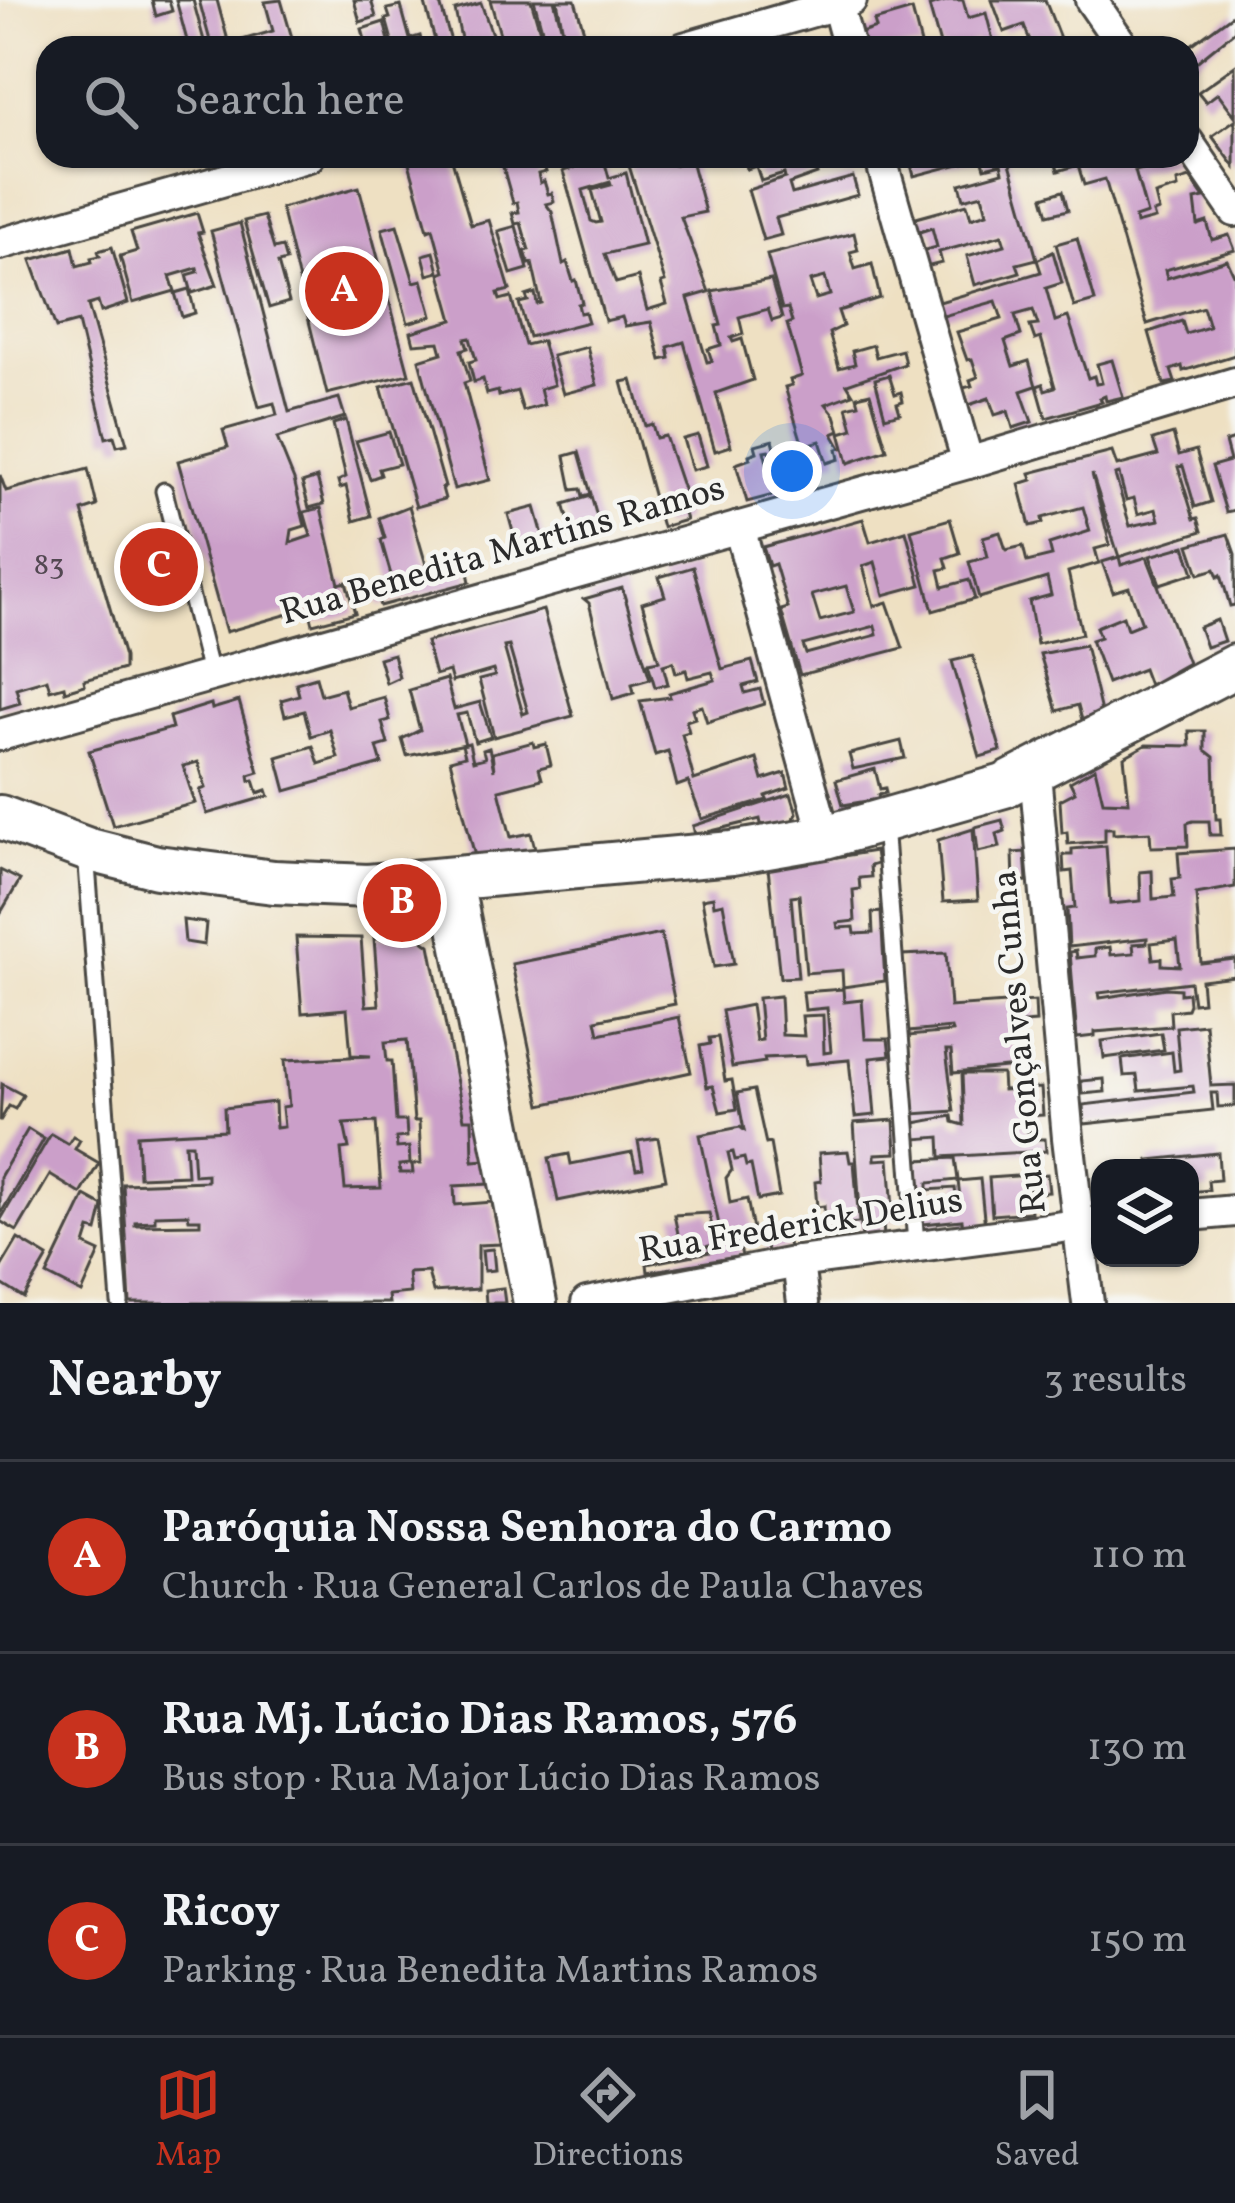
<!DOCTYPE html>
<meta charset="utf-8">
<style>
body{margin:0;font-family:Vollkorn,serif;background:#20242c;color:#f1f3f6}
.controls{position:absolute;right:36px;bottom:36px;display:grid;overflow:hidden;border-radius:24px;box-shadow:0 3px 9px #0004}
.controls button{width:108px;height:108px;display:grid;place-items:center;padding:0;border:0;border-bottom:3px solid #363941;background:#171b24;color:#f1f3f6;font:60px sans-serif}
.you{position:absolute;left:792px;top:471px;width:42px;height:42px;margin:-30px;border:9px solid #fff;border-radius:50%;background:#1a73e8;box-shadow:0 0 0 18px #1a73e833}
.badge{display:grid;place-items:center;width:78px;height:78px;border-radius:50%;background:#c8321e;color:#fff;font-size:39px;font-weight:700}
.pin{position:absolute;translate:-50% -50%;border:6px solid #fff;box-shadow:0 3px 12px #0006}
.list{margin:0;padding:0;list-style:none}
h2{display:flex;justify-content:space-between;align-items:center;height:156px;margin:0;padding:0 48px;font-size:51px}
h2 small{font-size:39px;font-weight:400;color:#9ea1a6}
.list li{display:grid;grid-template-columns:78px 1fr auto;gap:36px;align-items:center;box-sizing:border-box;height:192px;padding:0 48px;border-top:3px solid #363941}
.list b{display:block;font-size:45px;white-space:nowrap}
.list p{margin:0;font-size:39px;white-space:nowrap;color:#9ea1a6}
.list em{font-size:39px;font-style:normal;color:#9ea1a6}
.icon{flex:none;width:66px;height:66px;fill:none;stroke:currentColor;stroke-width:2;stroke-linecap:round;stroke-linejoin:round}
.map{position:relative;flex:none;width:1235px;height:1303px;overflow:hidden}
.search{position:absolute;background:#171b24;box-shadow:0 3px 9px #0004;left:36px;right:36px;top:36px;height:132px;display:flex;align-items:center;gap:30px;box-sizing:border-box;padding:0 42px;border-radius:36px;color:#9ea1a6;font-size:45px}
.sheet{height:732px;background:#171b24}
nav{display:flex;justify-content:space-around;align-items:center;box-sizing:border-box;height:168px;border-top:3px solid #363941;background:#171b24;font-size:33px;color:#9ea1a6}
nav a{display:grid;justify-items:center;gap:6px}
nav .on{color:#c8321e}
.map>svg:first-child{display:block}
.building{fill:#cb9fc9;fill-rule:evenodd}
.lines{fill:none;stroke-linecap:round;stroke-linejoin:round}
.lane-casing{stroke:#484642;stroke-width:21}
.street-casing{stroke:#484642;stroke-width:36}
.secondary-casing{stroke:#484642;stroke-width:48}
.lane{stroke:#fff;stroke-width:15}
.street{stroke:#fff;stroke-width:30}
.secondary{stroke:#fff;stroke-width:42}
.labels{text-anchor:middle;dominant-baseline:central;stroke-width:9;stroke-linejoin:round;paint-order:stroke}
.number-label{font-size:30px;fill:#534852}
.street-label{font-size:36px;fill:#2b2b2b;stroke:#f6f6f2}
</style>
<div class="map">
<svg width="1235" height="1303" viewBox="0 0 1235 1303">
<rect width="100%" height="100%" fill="#f6f6f2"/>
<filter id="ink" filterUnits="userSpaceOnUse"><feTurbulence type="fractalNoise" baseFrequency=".00833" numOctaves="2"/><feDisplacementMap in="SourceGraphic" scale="24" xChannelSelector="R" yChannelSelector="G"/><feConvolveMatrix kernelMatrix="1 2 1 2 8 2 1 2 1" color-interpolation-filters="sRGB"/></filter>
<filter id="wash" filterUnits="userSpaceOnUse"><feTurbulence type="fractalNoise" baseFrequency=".004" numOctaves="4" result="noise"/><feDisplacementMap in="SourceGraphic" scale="48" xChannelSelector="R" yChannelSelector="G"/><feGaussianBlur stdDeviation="2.7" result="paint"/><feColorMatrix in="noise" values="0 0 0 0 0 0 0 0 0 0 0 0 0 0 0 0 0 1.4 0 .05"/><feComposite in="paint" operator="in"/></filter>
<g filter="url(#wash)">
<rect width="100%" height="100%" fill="#eee0c2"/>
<g id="blocks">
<g class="building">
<polygon points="152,0 169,0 172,11 156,16"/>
<polygon points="176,0 193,0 206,48 189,48"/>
<polygon points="199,0 217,0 230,48 212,48"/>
<polygon points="281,0 295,48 234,48 232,43 273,31 265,2"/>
<polygon points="354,0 371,0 376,17 360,22"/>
<polygon points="424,0 439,0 453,48 437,48"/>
<polygon points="490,0 531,0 545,48 504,48"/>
<polygon points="534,0 554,0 564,37 557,0 575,0 586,38 568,43 570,48 547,48"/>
<polygon points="949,0 963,0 968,18 986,13 995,48 977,48 975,41 970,43 972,48 941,48 929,6"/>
<polygon points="992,0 1045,0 1061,41 1043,48 1020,48 1031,44 1024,25 1004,32"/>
<polygon points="481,3 494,40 500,38 502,46 463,48 455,10"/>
<polygon points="401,6 410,39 420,36 423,48 394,48 386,19 390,18 387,9"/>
<polygon points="912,10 922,48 866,48 861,33 876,28 874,21"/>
<polygon points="1235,13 1235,31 1189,68 1187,48"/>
<polygon points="384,22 391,48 367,47 362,29"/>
<polygon points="1235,66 1235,116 1218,93 1206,102 1198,92"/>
<polygon points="1235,120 1235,167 1212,136"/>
<polygon points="407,156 451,156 471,225 489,220 510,290 498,293 500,300 511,297 525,345 542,341 554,385 540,389 544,405 523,411 517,391 499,396 498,391 487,394 483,379 474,382 469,362 476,360 470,338 465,339 468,348 461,350 470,381 464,383 490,480 454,489 419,360 442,353 439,342 414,344 411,332 453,320 440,274 445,272 433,228 428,230"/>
<polygon points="504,156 541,156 546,172 538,174 540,183 544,181 548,194 552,193 554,202 546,204 552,212 563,264 567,262 573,281 576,280 582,303 578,304 580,313 585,312 588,322 529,337 519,303 528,301 526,296 535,293 537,304 541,303 532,263 529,264 525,251 529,250 521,223 515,224 512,213 519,212 517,202 513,203 501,160"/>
<path d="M570,156H603L609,178L626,173L644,245L605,254L616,283L638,277L647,310L667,304L661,283L665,282L626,156H671L674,165L691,160L705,212L681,217L709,292L688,298L707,362L712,361L708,349L721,345L716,326L721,325L712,291L771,280L782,318L772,321L768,309L739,317L743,334L731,338L733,342L742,339L753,380L716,393L731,446L715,451L684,342L668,347L670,358L661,360L651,322L625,326L622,317L605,321L563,171L573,168ZM610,182L611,185L592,190L601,222L596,223L591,221L583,190Z"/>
<polygon points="744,156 820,156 823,164 815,167 817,174 789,184 792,194 853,177 858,195 776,218 781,235 763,240 748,190 785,178 784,174 761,181 756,166 747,169"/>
<polygon points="927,156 1008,156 1037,259 1017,264 1020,272 975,285 967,256 1005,245 1002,235 939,252 942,263 926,267 921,251 937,247 932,228 916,233 912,219 967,204 971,218 987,213 982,194 964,199 960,184 1003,172 1001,164 985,168 982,158 914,176 910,161"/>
<polygon points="1054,156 1174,156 1177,160 1135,171 1147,214 1135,218 1136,224 1155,219 1153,213 1159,211 1155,195 1178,188 1177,182 1190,178 1204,198 1195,200 1198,225 1207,222 1212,240 1229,235 1235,250 1165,270 1167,278 1227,260 1235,277 1235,355 1183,371 1182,366 1171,370 1175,382 1164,384 1149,332 1182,321 1186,334 1209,327 1203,307 1147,324 1105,179 1084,185 1078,165 1058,171"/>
<polygon points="359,187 409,374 327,394 281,208"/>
<polygon points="1063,191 1068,210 1048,215 1043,197"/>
<polygon points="197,213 203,232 198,233 217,285 192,293 187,275 198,272 197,268 170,276 175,291 133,303 120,256 137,251 131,232"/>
<polygon points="264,216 274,249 282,247 286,261 278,263 289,302 269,308 244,221"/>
<polygon points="240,223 289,412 339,398 345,417 277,438 294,480 305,526 292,530 290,543 311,536 304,512 321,508 339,584 346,582 355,613 313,624 309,608 226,632 178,461 228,447 223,430 277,415 274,403 259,407 211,231"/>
<polygon points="397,225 414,282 422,280 432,316 408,323 382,229"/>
<polygon points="516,226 528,269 511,274 498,231"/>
<path d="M854,233L858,250L850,252L855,269L872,264L880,298L838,311L843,326L829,333L839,368L855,364L852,351L873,345L876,357L902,350L905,364L847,384L853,394L826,404L835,415L840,431L833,434L841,448L837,449L839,459L827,463L820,441L803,446L785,387L792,385L790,380L802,376L787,324L792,322L788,308L782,309L767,255ZM825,277L830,295L816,299L810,281Z"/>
<polygon points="1077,238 1095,301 1074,307 1056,244"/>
<polygon points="112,247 128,303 101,312 98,302 88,305 127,444 117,446 114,436 106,438 78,322 56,328 31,260 73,248 77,266 92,262 91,258 100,256 98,251"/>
<polygon points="434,252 439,272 428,275 423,255"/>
<polygon points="1053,252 1062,283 1046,288 1055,321 1068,317 1088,378 1094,376 1096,384 1102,383 1097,364 1112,360 1123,397 1106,401 1105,396 1100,398 1102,402 1046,418 1037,386 1043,384 1045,390 1055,387 1041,338 1035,340 1030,326 1038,325 1033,310 1015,315 1021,335 1005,341 1013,366 1029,361 1036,386 1021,391 1032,422 1013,428 1008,411 995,415 989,398 969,405 963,388 972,386 970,380 978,377 972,359 967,360 957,332 1002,319 996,301 940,317 936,303 1041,272 1037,260"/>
<polygon points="189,289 195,313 182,317 175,293"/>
<polygon points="587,347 597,385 563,394 552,356"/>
<polygon points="889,375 895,394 901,392 903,401 897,403 900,413 885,417 875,379"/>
<polygon points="414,378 445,487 442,488 445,499 416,507 381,387"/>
<polygon points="632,380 645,426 652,424 656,438 665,436 686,498 680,500 686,520 662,527 622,382"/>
<polygon points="870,393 887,450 848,463 840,433 853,429 847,407 859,404 857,396"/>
<polygon points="346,420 371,516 354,521 346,486 340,488 338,481 346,477 333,424"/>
<polygon points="389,432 399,464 379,469 381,475 370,479 356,441"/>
<path d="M1173,434L1179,455L1196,450L1211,502L1195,507L1183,466L1178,467L1194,519L1198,518L1202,531L1119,557L1092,474L1110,545L1095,549L1099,563L1068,572L1082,634L1037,644L1029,601L1051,595L1047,578L979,598L969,562L988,557L983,537L1000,532L1006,550L1023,546L1027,562L1052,556L1049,544L1090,531L1083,507L1042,518L1043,523L1030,526L1019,484L1032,480L1030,473L1112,452L1117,466L1158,455L1153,440ZM1119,474L1126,500L1134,498L1138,514L1156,509L1159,520L1130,526L1115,475Z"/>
<polygon points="698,435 707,466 692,470 683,439"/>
<polygon points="1235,439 1235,510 1226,512 1212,466 1230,461 1225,442"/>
<polygon points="773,440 777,455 771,457 769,450 764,451 771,478 783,474 788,491 747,502 736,464 750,459 749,455 757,452 755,445"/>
<polygon points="579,452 591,494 583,496 581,489 572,490 565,456"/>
<polygon points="88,469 97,506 82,511 124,657 124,669 84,680 85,685 65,691 64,686 50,690 47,679 16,688 20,703 0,709 0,475 6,491"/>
<polygon points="317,478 324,504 309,508 302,483"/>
<polygon points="591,496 601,531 574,539 564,504"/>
<polygon points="409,506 427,568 432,567 435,577 467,568 470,582 380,606 374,587 393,582 381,540 385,538 379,518"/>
<polygon points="535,507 545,542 518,550 508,514"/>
<path d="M863,519L870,542L906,531L921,585L884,595L875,562L863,566L874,606L887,602L903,648L800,675L781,610L788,608L775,564L769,566L763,547ZM846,586L854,612L820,621L812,595ZM875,626L877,635L806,654L803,645Z"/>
<polygon points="950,519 960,553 945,558 948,568 939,570 943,587 969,580 975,599 933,611 911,530"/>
<polygon points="1228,534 1235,554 1235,605 1230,606 1221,575 1218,577 1215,569 1199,574 1189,545"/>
<polygon points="1185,546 1194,573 1160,584 1150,556"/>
<polygon points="1119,557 1121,565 1147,557 1188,663 1149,685 1143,669 1107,683 1091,640 1100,637 1096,627 1123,616 1127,629 1142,623 1129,587 1113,592 1102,562"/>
<polygon points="693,567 722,669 752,661 758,682 743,686 745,693 760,689 764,704 707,722 702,706 692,709 695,718 686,721 689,732 682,734 694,780 757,759 763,780 785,773 789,788 766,796 767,800 702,819 688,782 677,786 668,751 655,755 640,701 670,697 669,693 715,680 712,672 688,678 686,670 676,673 673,662 663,665 668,684 655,687 648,663 659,661 642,603 665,596 659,577"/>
<polygon points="622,588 650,679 632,684 634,693 613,699 589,603 584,599"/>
<path d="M543,610L573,716L494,737L479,680L495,676L493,670L452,682L449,671L435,675L426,642ZM509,646L528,712L523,714L504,647Z"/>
<polygon points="1217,620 1224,641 1206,647 1199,627"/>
<polygon points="1085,645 1101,712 1082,720 1078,705 1057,711 1040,654"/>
<polygon points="393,654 399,677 386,683 379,658"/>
<polygon points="973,656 1001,751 980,757 952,661"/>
<polygon points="316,677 321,695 343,689 348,707 384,697 390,720 382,722 388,744 377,747 382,764 286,791 277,757 313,746 319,764 338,758 330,730 311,736 304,711 285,716 281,700 299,695 296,683"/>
<polygon points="446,679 454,709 480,702 491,737 475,742 467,713 457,715 465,744 407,756 402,739 420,730 409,690"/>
<polygon points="239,701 259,772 249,775 250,781 254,780 258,793 267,790 269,796 207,814 200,790 206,788 198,762 183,766 195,803 113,826 89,751 172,728 169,717 211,704 212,709"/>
<polygon points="1189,731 1205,731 1205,750 1214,757 1216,819 1220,819 1221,835 1210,835 1209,821 1193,821 1187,823 1188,846 1151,847 1150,832 1113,834 1113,828 1105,828 1105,841 1068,844 1067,832 1062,833 1060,800 1075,792 1070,782 1095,768 1103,801 1129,802 1124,757 1146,745 1190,746"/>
<polygon points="901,741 905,758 853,769 849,754"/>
<polygon points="533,742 534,747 546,744 551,765 539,768 542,779 499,790 511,837 531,833 536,852 476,860 450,760 465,756 462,745 469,743 473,761 485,758 483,750 489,748 494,770 492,753"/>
<polygon points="875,769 880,789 885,788 886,793 878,795 879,799 843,805 836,780"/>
<polygon points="791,794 797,813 791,823 771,826 761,824 760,819 695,835 693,826"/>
<polygon points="1002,820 1005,831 997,834 1000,847 978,852 975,827"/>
<polygon points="973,829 978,900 943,902 938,840"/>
<path d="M1106,846L1110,904L1141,901L1140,872L1152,871L1153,899L1174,897L1172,879L1180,878L1178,853L1235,849V887L1196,894L1201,963L1235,959V976L1201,980L1203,1002L1193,1003L1190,982L1099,993L1100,998L1166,988L1180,989V994L1188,993L1189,1004L1187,1009L1170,1011L1171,1026L1095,1032V1036L1077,1038L1070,952L1076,951L1077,958L1085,957L1095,956V949L1110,947L1111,955L1134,953L1133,944L1147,943V938L1069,947L1067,909L1075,908L1072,871L1064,872L1063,855H1072V849ZM1177,940L1180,966L1162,965V958L1153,959L1151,943Z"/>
<polygon points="875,851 877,864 870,866 871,877 859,878 860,889 853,890 855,921 837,923 838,928 854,927 855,934 873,933 872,913 881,912 885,981 843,987 842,970 806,973 799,895 791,896 798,977 780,978 768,868"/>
<polygon points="1025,852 1027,881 1014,882 1013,853"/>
<polygon points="0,870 20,880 0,914"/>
<polygon points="713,897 714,905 723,903 734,964 714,967 702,899"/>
<polygon points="183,920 206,923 204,945 185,942"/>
<polygon points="661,934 675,1004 596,1020 599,1034 679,1017 691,1072 541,1105 512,964"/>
<path d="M416,935L430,945L464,1119H472L473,1161L485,1160L489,1184L454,1186L455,1205L492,1202L501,1244L478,1245V1289L433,1292L428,1272L408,1273L410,1293L388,1295L389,1303H130L123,1184L207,1181V1174L194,1175L192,1144H185L187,1175L139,1177L137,1135L225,1130L224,1108L275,1102L276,1128L284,1127L282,1107L289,1106L285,1060L371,1056L351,1055L347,1009L302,1013L296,937L361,938L366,1006L379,1005L374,938ZM407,1040L414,1121H419L421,1164H412L413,1173H400L399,1165L410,1164L409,1147L397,1148L396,1138L407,1137L406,1121H396L392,1061H387L385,1042ZM376,1122L381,1188L345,1189L341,1149L349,1148L344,1124ZM188,1214L189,1219H200V1224L135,1225V1222L155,1221V1215Z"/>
<polygon points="946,953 950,1007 1035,1001 1036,1022 1010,1024 1017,1067 953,1073 951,1051 946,1051 954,1111 914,1114 908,1036 952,1032 951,1028 908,1032 902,955"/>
<polygon points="843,989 844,1002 862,1000 865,1039 888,1039 890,1056 870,1058 875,1115 855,1117 849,1060 806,1064 805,1056 764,1058 765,1062 732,1067 722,1011 751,1005 756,1041 762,1040 758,998 780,996 782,1035 804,1036 802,1016 823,1015 824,1053 831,1052 827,1008 805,1010 803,992"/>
<polygon points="1205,1024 1211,1086 1235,1085 1235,1106 1218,1107 1217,1093 1211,1093 1213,1110 1084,1124 1083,1105 1194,1092 1193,1086 1139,1091 1137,1075 1124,1076 1122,1059 1172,1052 1174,1071 1180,1070 1176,1027"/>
<polygon points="1161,1033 1164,1050 1104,1058 1102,1041"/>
<polygon points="718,1037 725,1081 732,1080 737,1109 720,1112 713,1086 707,1087 700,1046 710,1044 709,1038"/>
<polygon points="962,1074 1002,1074 1003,1090 1041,1088 1043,1115 1025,1116 1027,1131 1033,1131 1033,1139 1045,1139 1046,1151 941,1157 940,1137 916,1139 915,1123 952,1116 953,1122 964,1125"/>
<polygon points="1104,1079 1105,1092 1082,1094 1081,1081"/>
<polygon points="2,1084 23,1095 15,1109 9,1106 0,1121"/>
<polygon points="754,1090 766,1144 770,1143 779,1196 758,1200 751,1165 746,1166 744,1158 735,1160 733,1152 728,1153 732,1170 726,1178 730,1203 747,1199 755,1240 739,1244 742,1256 648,1272 647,1264 710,1252 709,1246 682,1252 674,1215 709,1213 712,1227 719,1225 700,1135 740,1127 744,1130 737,1093"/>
<polygon points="894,1120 896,1153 875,1154 875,1160 889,1159 894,1221 883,1222 884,1239 862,1241 854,1123"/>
<polygon points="28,1129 44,1139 0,1215 0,1177"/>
<polygon points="51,1134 68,1144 73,1136 80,1140 75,1149 99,1163 81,1194 50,1175 17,1231 0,1221"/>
<polygon points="658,1138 666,1179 558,1201 549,1158 569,1154 571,1164 632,1152 636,1169 643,1168 638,1141"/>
<polygon points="848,1151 850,1162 854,1162 859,1223 825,1226 824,1206 817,1207 815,1182 821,1181 819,1153"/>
<polygon points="1218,1153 1220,1180 1208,1181 1209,1190 1190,1192 1190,1168 1150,1168 1149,1160"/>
<polygon points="955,1158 958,1180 928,1183 928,1190 955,1188 957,1206 961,1205 958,1181 980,1179 985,1227 963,1229 962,1220 923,1224 918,1160"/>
<polygon points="1047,1174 1049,1192 1036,1193 1035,1175"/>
<polygon points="1029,1175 1031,1212 992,1215 989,1178"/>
<polygon points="85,1196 103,1206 97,1231 90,1229 85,1245 100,1252 82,1293 47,1275"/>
<polygon points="786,1231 789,1248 767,1252 764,1236"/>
<polygon points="18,1239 48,1257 24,1298 0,1283 0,1269"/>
<polygon points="493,1249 495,1270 484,1271 482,1250"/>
<polygon points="503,1288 505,1303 486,1303 485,1290"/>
</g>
</g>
</g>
<g filter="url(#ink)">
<use href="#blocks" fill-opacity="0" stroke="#484642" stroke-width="3"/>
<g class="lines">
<defs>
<g id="lane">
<polyline points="164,491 210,673"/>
<polyline points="884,824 916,1244"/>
<polyline points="86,852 120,1303"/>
</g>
<g id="street">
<polyline points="1091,0 1124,48"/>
<polyline points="837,4 849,48"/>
<polyline points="684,48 851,0"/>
<polyline points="1187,141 1235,211"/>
<polyline points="880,156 968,463"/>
<polyline points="0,244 309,156"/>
<polyline points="739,527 825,837"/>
<polyline points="0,735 968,463 1235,383"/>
<polyline points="1035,773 1068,1138 1088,1303"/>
<polyline points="1190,1215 1235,1211"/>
<polyline points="798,1262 803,1303"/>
<polyline points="587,1303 798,1262 1100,1222"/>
</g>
<g id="secondary">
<polyline points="0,817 86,849 157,867 274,882 368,886 732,853 825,837 1004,786 1235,666"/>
<polyline points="451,881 535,1303"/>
</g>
</defs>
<use href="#lane" class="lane-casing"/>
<use href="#street" class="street-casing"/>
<use href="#secondary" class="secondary-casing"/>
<use href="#lane" class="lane"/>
<use href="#street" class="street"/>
<use href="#secondary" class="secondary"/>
</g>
</g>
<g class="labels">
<g class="number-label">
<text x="49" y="566">83</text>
</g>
<g class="street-label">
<text transform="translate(503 552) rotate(-16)">Rua Benedita Martins Ramos</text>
<text transform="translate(1021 1042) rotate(-95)">Rua Gonçalves Cunha</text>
<text transform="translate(801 1227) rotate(-9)">Rua Frederick Delius</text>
</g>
</g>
</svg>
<div class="controls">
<button><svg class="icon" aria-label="layers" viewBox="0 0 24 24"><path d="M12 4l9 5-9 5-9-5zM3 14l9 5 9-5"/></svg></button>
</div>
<div class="you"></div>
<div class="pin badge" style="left:344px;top:291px">A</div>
<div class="pin badge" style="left:402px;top:903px">B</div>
<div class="pin badge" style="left:159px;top:567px">C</div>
<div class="search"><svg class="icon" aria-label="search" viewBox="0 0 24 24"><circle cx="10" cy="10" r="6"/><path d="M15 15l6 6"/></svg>Search here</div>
</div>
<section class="sheet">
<h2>Nearby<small>3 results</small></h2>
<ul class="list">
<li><span class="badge">A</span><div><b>Paróquia Nossa Senhora do Carmo</b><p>Church · Rua General Carlos de Paula Chaves</p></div><em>110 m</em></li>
<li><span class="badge">B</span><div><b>Rua Mj. Lúcio Dias Ramos, 576</b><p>Bus stop · Rua Major Lúcio Dias Ramos</p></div><em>130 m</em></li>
<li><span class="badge">C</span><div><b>Ricoy</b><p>Parking · Rua Benedita Martins Ramos</p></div><em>150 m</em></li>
</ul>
</section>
<nav>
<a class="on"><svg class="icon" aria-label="map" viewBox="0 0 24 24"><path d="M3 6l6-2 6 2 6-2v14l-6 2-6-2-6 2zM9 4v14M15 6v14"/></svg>Map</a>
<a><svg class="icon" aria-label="directions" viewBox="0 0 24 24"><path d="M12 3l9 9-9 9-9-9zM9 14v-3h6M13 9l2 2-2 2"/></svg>Directions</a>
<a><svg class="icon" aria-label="saved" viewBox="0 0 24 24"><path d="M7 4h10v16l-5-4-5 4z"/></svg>Saved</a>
</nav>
